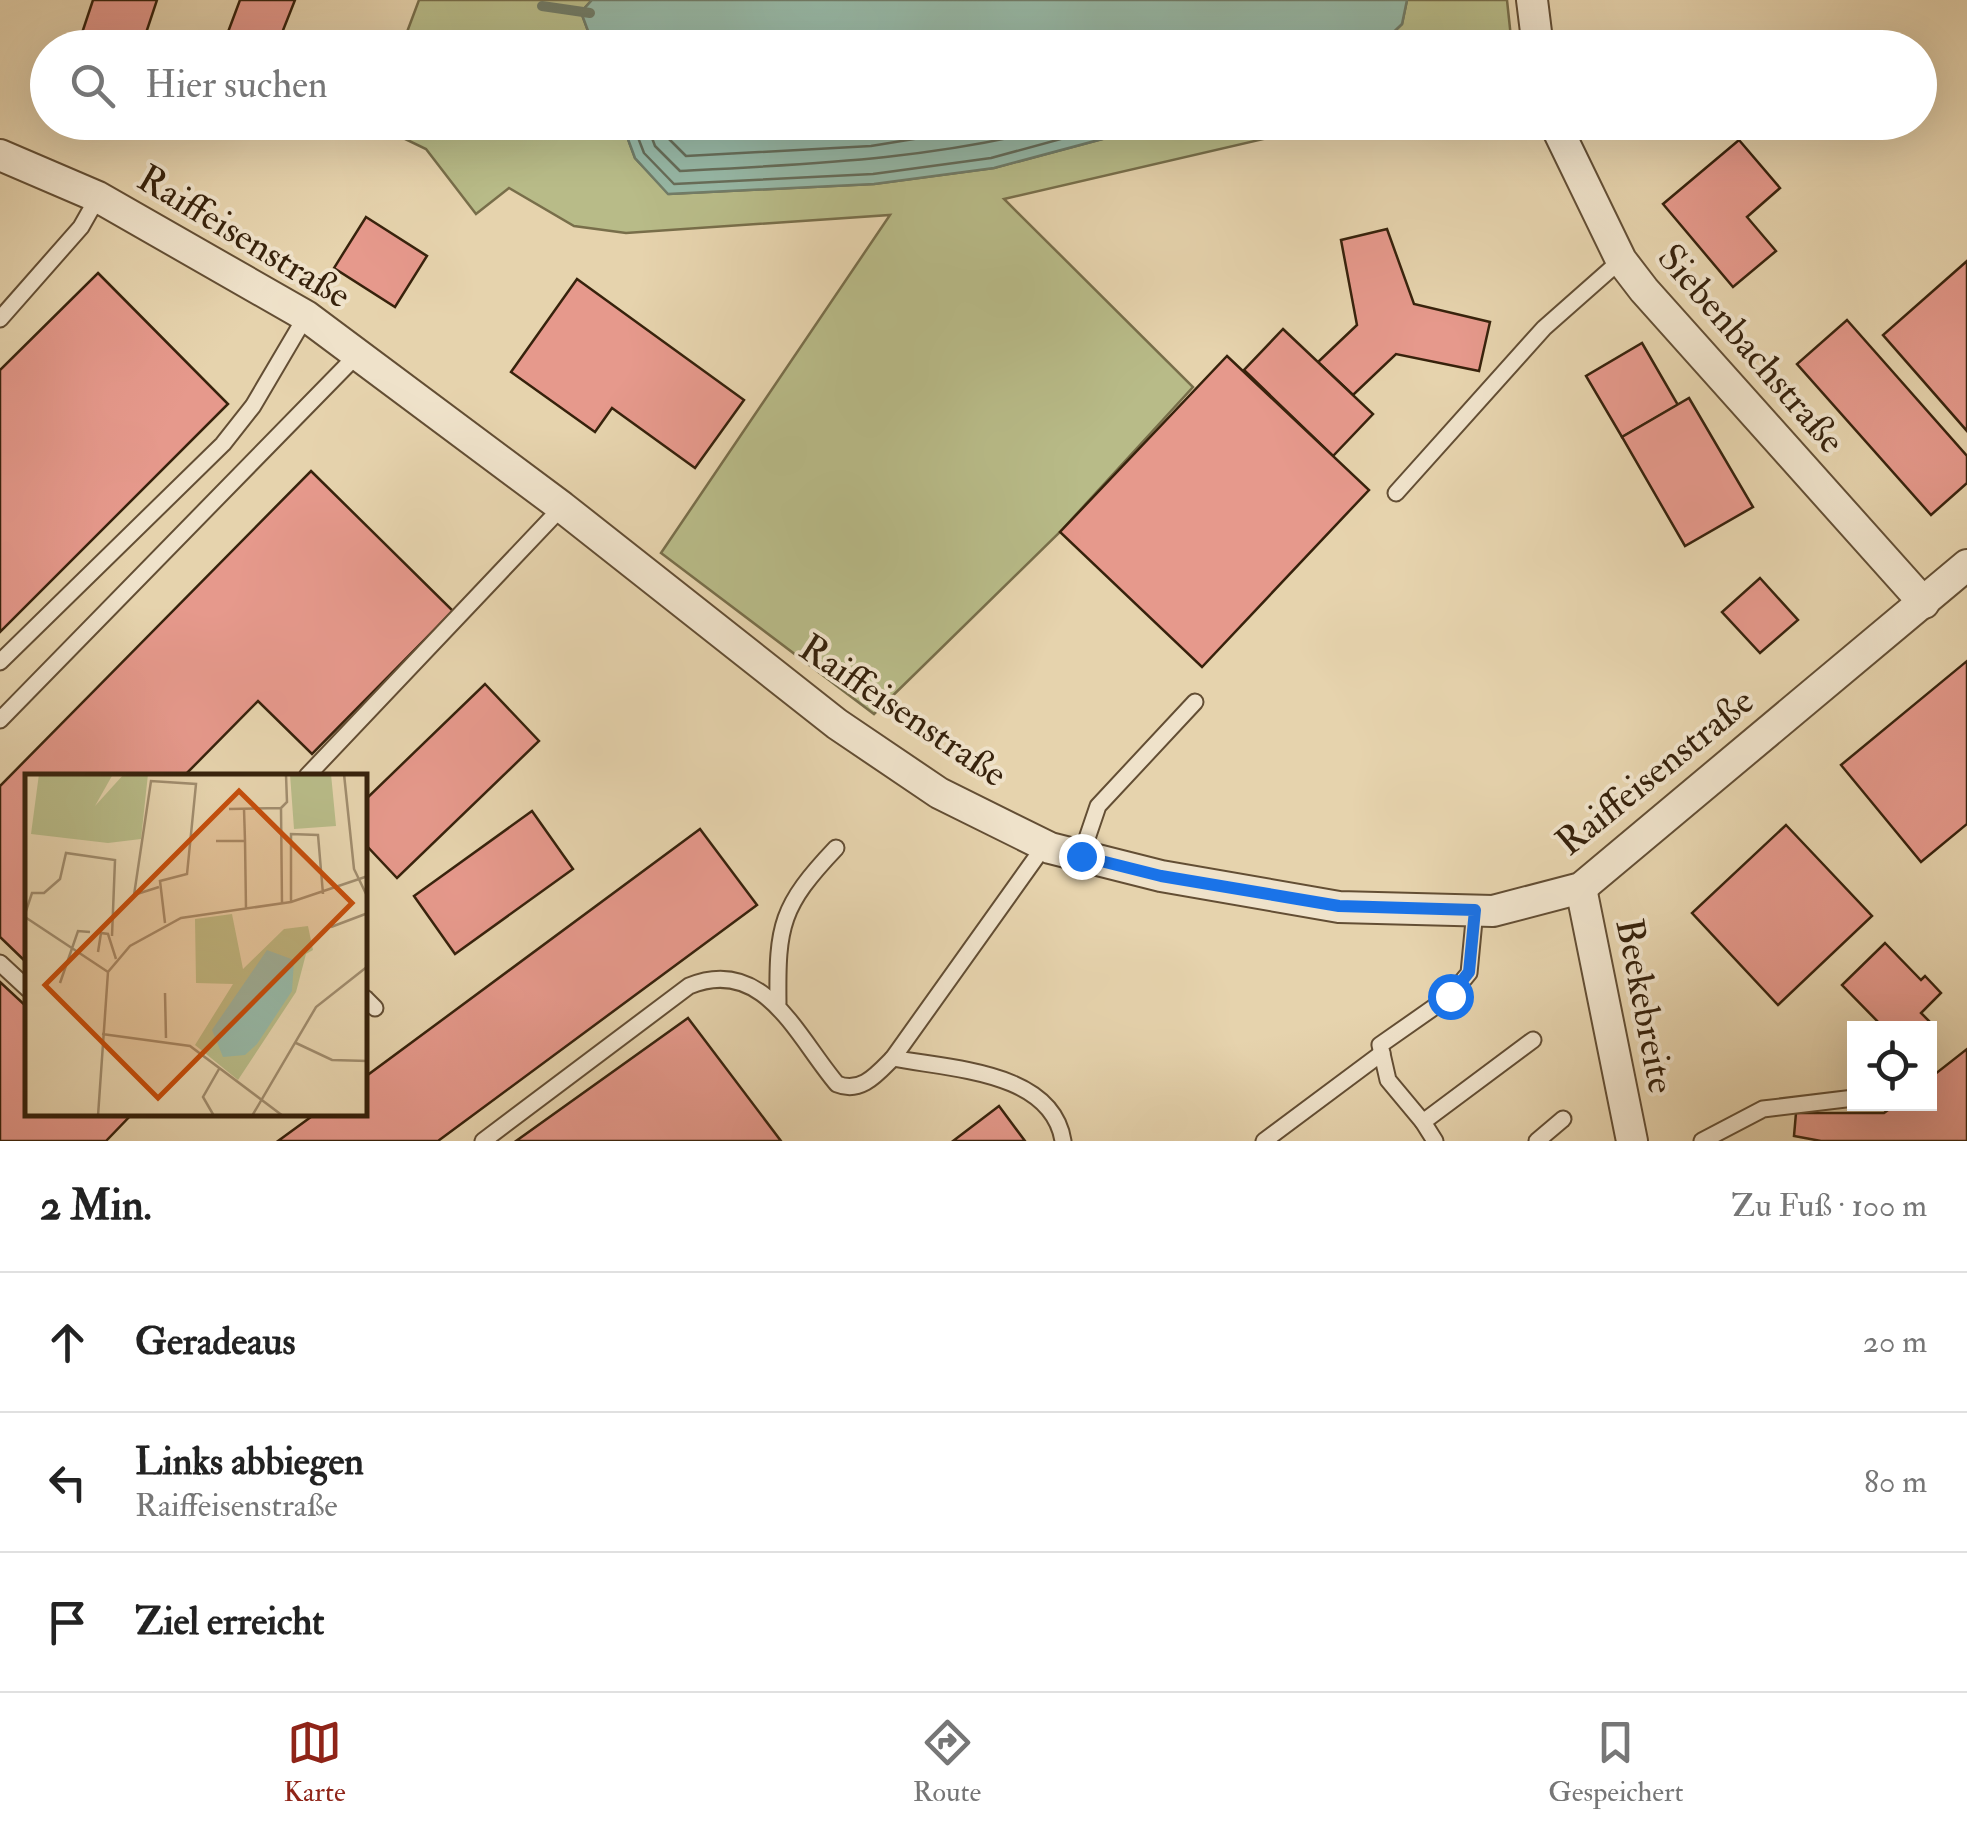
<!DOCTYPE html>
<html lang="de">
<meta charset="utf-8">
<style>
body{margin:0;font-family:"IM FELL Double Pica",serif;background:#f6f6f6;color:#222}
.controls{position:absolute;right:30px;bottom:30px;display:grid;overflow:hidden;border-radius:0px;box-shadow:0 10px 40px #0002}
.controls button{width:90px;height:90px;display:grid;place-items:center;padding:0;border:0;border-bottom:2px solid #e0e0e0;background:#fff;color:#222;font:50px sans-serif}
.stop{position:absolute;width:30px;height:30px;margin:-22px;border:8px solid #1a73e8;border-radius:50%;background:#fff}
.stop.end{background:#1a73e8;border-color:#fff;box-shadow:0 2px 10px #0008}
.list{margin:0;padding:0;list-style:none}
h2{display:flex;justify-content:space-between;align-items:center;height:130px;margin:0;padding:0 40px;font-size:42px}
h2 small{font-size:32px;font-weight:400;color:#767676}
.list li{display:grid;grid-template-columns:65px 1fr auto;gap:30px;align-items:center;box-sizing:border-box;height:140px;padding:0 40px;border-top:2px solid #e0e0e0}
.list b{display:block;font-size:38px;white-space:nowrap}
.list p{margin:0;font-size:32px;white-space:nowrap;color:#767676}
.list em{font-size:32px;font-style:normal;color:#767676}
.icon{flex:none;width:55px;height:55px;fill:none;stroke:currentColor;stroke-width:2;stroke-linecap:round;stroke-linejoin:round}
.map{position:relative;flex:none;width:1967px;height:1141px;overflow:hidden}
.search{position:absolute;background:#fff;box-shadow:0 10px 40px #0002;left:30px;right:30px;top:30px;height:110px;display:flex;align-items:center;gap:25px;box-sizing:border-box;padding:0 35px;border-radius:55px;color:#767676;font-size:38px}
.sheet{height:550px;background:#fff}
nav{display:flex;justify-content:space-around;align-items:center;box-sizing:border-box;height:140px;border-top:2px solid #e0e0e0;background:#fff;font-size:28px;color:#767676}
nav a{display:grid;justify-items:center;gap:5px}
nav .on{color:#8f2418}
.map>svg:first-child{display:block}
.green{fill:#b8bb88;stroke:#786e4a;stroke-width:2.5}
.water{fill:#97b8a6;stroke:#717c68;stroke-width:2.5}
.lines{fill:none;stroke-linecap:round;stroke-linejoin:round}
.shore{stroke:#676d59;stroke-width:2.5}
.stream{stroke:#717c68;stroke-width:10}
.building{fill:#e6998c;stroke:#37220c;stroke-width:2.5}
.lane-casing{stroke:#634e34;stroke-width:19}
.street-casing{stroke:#634e34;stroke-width:34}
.lane{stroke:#efe2ca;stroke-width:15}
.street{stroke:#efe2ca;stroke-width:30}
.route{stroke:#1a73e8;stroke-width:12}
.labels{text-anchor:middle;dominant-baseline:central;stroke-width:8;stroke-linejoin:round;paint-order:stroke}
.street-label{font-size:38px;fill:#37220c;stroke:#efe2ca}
.inset-road{fill:none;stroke:#a08c6d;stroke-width:2.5}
.view{fill:#c54e0c;fill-opacity:0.15;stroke:#c54e0c;stroke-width:5}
.inset-edge{fill:none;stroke:#37220c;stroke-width:5}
</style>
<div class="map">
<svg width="1967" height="1141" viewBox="0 0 1967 1141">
<rect width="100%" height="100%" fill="#e6d3ad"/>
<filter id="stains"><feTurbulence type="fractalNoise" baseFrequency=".002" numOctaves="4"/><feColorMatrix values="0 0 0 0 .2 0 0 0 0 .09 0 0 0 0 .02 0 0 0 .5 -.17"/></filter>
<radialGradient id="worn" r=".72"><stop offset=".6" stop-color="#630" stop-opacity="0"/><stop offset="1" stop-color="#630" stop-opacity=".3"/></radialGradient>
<g class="green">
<polygon points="419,0 592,0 581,12 594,47 401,48"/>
<polygon points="1407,0 1507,0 1512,47 1377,48 1402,24"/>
<polygon points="372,123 622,123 635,158 669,194 874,184 994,168 1162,123 1333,123 1004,199 1193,387 1060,532 874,714 661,553 890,215 626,233 574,226 509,188 476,214 426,149"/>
</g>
<g class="water">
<polygon points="592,0 1407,0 1402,24 1377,48 594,47 581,12"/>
<polygon points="622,123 622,122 1162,123 994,168 874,184 668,194 635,158"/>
</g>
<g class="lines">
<g class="shore">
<polyline points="632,122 644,153 674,184 873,174 991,158 1123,122"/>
<path d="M646,122L655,146L680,171C819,164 940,159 1076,122"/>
<polyline points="662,122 668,138 686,156 871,146 1018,122"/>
</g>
<polyline class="stream" points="542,6 590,13"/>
</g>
<g class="building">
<polygon points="93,0 157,0 141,48 77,48"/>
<polygon points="240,0 295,0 276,48 222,48"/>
<polygon points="75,122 116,122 112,135"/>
<polygon points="1739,140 1780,188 1747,217 1776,251 1733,287 1663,204"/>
<polygon points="366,217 427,256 395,307 334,268"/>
<polygon points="1387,229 1414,304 1490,322 1479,371 1396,354 1353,395 1318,362 1357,325 1341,240"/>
<polygon points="1967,261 1967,431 1883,335"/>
<polygon points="98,273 228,404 0,632 0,370"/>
<polygon points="577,279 744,400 695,468 612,408 595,432 511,372"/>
<polygon points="1847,320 1967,456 1967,483 1931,515 1797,364"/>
<polygon points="1283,329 1373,414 1333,456 1244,370"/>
<polygon points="1642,343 1678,405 1622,437 1586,376"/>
<polygon points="1227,356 1369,490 1202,667 1060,532"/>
<polygon points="1689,398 1753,507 1685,546 1622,437"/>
<polygon points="311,471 453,611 312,754 258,701 184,776 28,776 28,964 0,937 0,786"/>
<polygon points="1760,578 1798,620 1760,653 1722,612"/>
<polygon points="1967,661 1967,824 1921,862 1841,765"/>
<polygon points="485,684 539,741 397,878 365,844 365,800"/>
<polygon points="532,811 573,869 455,954 414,896"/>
<polygon points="1786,825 1872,916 1778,1005 1692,913"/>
<polygon points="700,829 757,905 438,1141 278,1141 315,1114 365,1114 365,1077"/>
<polygon points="1885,943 1921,980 1925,976 1941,993 1921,1013 1935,1027 1930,1032 1930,1028 1884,1028 1842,985"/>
<polygon points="0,982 28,1008 28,1114 132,1114 106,1141 0,1141"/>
<polygon points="688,1018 781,1141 516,1141"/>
<polygon points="1967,1049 1967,1141 1821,1141 1794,1136 1796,1113 1884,1113 1896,1104 1930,1104 1930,1078"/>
<polygon points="999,1106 1025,1141 953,1141"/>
</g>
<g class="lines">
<defs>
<g id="lane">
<polyline points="0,319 81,227 98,197"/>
<polyline points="1396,493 1544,328 1621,260"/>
<polyline points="0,662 223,444 253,406 306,316"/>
<polyline points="0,720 359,353"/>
<polyline points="307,776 562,507"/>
<polyline points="1081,856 1098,806 1195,702"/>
<polyline points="1475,910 1469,973 1450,996 1380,1045 1388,1080 1423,1122 1533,1040"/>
<polyline points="0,963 28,989"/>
<polyline points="365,998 375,1008"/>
<path d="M778,1003C777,925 781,906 836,848"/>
<path d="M893,1058C947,1069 1052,1070 1063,1141"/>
<polyline points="1423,1122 1435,1141"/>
<path d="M483,1141L689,986C764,955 797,1037 837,1084C861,1094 877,1074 893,1058L1045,845"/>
<polyline points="1264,1141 1382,1053"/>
<polyline points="1537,1141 1563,1119"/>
<polyline points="1702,1141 1763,1109 1854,1098"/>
</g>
<g id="street">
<polyline points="1532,0 1538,48"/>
<polyline points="1554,122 1621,260 1644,290 1924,603"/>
<polyline points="0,155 98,197 306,316 562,507 837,724 939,793 1050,848 1161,876 1339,907 1493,911 1581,888 1967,565"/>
<polyline points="1581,888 1632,1141"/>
</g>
</defs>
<use href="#lane" class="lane-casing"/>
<use href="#street" class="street-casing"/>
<use href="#lane" class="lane"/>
<use href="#street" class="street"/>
</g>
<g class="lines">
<polyline class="route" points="1081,856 1161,876 1339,906 1475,910 1469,972 1450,996"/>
</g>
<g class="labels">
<g class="street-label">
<text transform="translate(244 237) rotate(31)">Raiffeisenstraße</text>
<text transform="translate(1751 349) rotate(49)">Siebenbachstraße</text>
<text transform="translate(903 711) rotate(34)">Raiffeisenstraße</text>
<text transform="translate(1655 772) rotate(-39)">Raiffeisenstraße</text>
<text transform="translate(1645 1006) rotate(79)">Beekebreite</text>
</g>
</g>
<g transform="translate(25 774)">
<rect width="342" height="342" fill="#e6d3ad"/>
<path d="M14,0H88L70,32L99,0H123L116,65L83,69L6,60ZM265,0H306L311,52L269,55ZM207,140L218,195L259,155L283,152L288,176L281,180L271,218L213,306L170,271L208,210L171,209L170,145Z" fill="#b8bb88"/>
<path d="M242,176L269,186L267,217L232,270L220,281L198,283L187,256Z" fill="#97b8a6"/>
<path class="inset-road" d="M319,0L329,95L343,124M256,34L262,28L261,1M204,35L256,34L257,130M219,35L220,67M191,67H220L221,135M134,113L109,121L126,7L171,10L162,100L135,107L140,149M266,128V60L293,61L298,120M0,140L7,119H19L35,105L41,79L90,86L87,162M0,143L83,198M306,153L343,139M73,178L76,159L83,160L91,185M35,209L53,157L65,158M140,219L141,264M77,260L165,272L258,342M271,269L307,286L343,287M73,342L83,198L105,172L156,144L266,128L343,102M189,342L178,323L194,295M227,342L291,233L343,192"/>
<path class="view" d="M214,17L327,129L133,324L20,211Z"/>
<rect width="342" height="342" class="inset-edge"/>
</g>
<rect width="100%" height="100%" filter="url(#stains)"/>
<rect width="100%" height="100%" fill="url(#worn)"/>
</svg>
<div class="controls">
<button><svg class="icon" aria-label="locate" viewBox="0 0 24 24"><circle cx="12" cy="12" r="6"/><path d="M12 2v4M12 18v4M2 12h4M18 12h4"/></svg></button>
</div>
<div class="stop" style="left:1450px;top:996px"></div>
<div class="stop end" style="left:1081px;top:856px"></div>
<div class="search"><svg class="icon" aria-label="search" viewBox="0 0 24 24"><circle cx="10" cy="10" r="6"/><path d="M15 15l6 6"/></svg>Hier suchen</div>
</div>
<section class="sheet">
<h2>2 Min.<small>Zu Fuß · 100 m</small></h2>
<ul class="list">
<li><svg class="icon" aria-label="ahead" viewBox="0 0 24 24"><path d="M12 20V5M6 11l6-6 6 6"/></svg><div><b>Geradeaus</b></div><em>20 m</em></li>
<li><svg class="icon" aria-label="left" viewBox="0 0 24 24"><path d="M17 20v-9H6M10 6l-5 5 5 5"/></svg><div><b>Links abbiegen</b><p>Raiffeisenstraße</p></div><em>80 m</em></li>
<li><svg class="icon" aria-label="arrive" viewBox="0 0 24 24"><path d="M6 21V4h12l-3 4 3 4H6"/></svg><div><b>Ziel erreicht</b></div></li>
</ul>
</section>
<nav>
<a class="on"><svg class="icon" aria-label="map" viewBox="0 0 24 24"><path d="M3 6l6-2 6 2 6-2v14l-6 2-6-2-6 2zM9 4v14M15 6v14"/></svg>Karte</a>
<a><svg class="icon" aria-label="directions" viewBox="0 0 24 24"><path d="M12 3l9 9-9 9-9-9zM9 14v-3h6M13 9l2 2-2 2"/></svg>Route</a>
<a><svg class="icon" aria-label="saved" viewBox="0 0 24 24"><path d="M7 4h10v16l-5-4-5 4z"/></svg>Gespeichert</a>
</nav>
